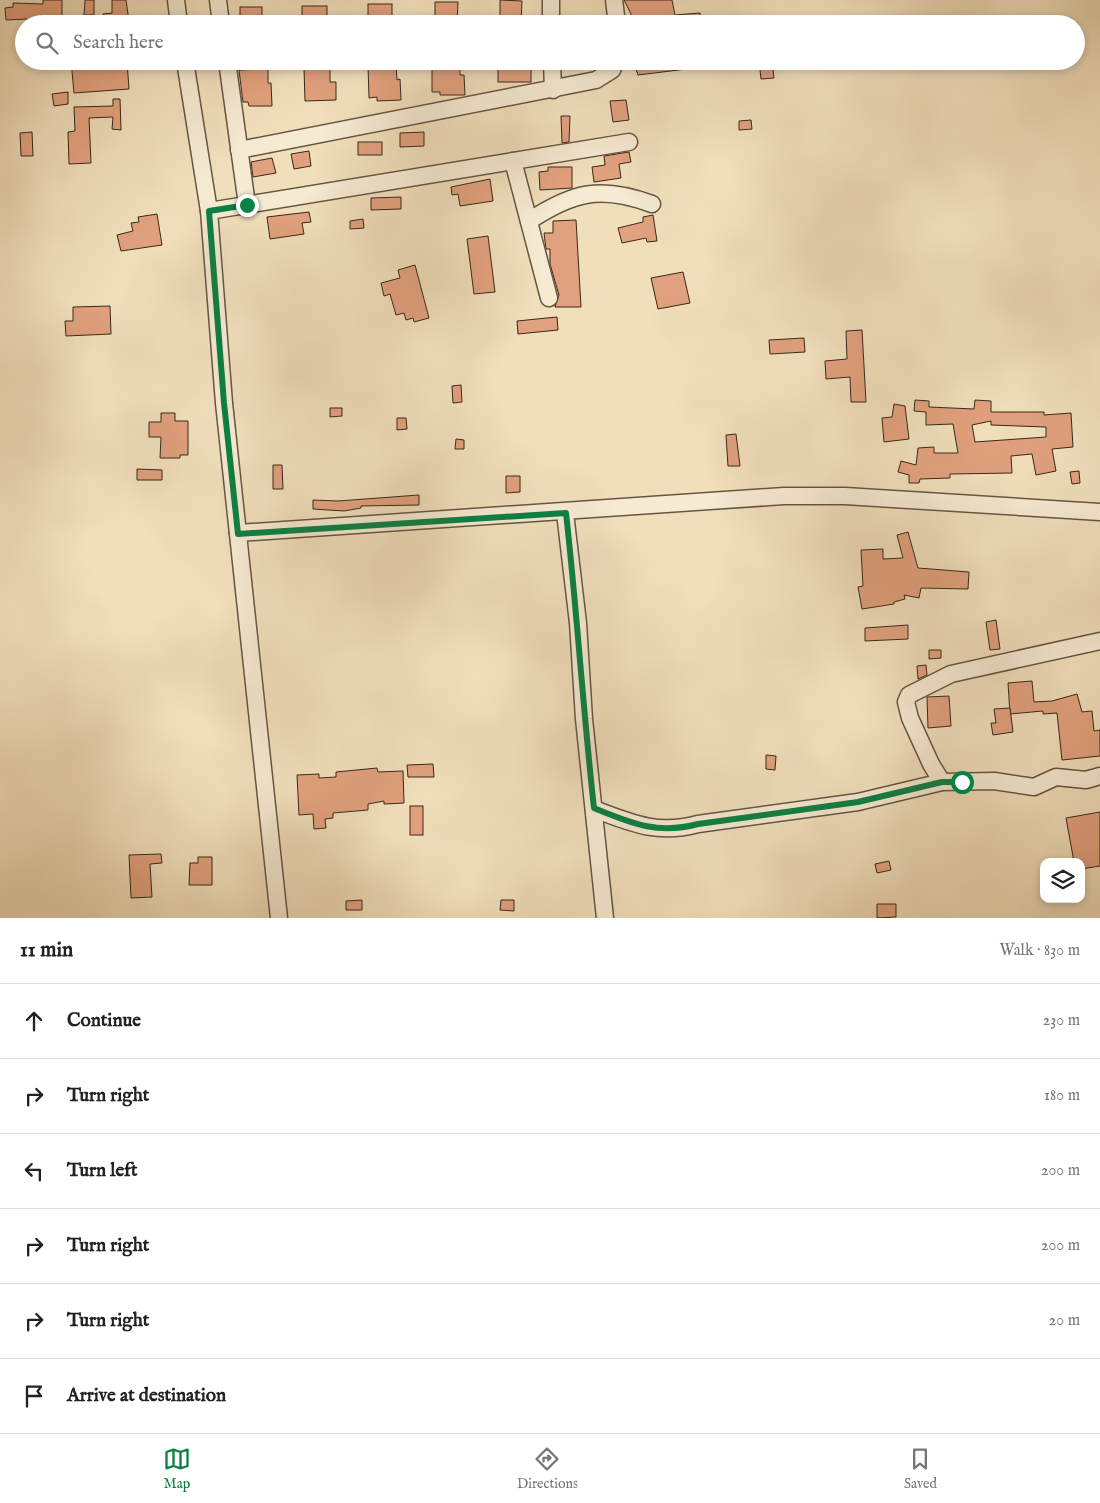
<!DOCTYPE html>
<meta charset="utf-8">
<style>
body{margin:0;font-family:"IM FELL English",serif;background:#f6f6f6;color:#222}
.controls{position:absolute;right:15px;bottom:15px;display:grid;overflow:hidden;border-radius:10px;box-shadow:0 2px 8px #0003}
.controls button{width:45px;height:45px;display:grid;place-items:center;padding:0;border:0;border-bottom:1px solid #e0e0e0;background:#fff;color:#222;font:25px sans-serif}
.stop{position:absolute;width:15px;height:15px;margin:-11px;border:4px solid #0b8043;border-radius:50%;background:#fff}
.stop.end{background:#0b8043;border-color:#fff;box-shadow:0 1px 5px #0008}
.list{margin:0;padding:0;list-style:none}
h2{display:flex;justify-content:space-between;align-items:center;height:65px;margin:0;padding:0 20px;font-size:21px}
h2 small{font-size:16px;font-weight:400;color:#767676}
.list li{display:grid;grid-template-columns:32px 1fr auto;gap:15px;align-items:center;box-sizing:border-box;height:75px;padding:0 20px;border-top:1px solid #e0e0e0}
.list b{display:block;font-size:19px;white-space:nowrap}
.list em{font-size:16px;font-style:normal;color:#767676}
.icon{flex:none;width:28px;height:28px;fill:none;stroke:currentColor;stroke-width:2;stroke-linecap:round;stroke-linejoin:round}
.map{position:relative;flex:none;width:1100px;height:918px;overflow:hidden}
.search{position:absolute;background:#fff;box-shadow:0 2px 8px #0003;left:15px;right:15px;top:15px;height:55px;display:flex;align-items:center;gap:12px;box-sizing:border-box;padding:0 18px;border-radius:28px;color:#767676;font-size:19px}
.sheet{height:515px;background:#fff}
nav{display:flex;justify-content:space-around;align-items:center;box-sizing:border-box;height:70px;border-top:1px solid #e0e0e0;background:#fff;font-size:14px;color:#767676}
nav a{display:grid;justify-items:center;gap:2px}
nav .on{color:#0b8043}
.map>svg:first-child{display:block}
.building{fill:#e2a17e;stroke:#372819;fill-rule:evenodd}
.lines{fill:none;stroke-linecap:round;stroke-linejoin:round}
.minor-casing{stroke:#665642;stroke-width:19}
.minor{stroke:#f6ead3;stroke-width:16}
.route{stroke:#0b8043;stroke-width:6}
</style>
<div class="map">
<svg width="1100" height="918" viewBox="0 0 1100 918">
<rect width="100%" height="100%" fill="#f1dfbc"/>
<filter id="stains"><feTurbulence type="fractalNoise" baseFrequency=".004" numOctaves="4"/><feColorMatrix values="0 0 0 0 .2 0 0 0 0 .09 0 0 0 0 .02 0 0 0 .5 -.17"/></filter>
<radialGradient id="worn" r=".72"><stop offset=".6" stop-color="#630" stop-opacity="0"/><stop offset="1" stop-color="#630" stop-opacity=".3"/></radialGradient>
<g class="building">
<polygon points="43,0 62,0 62,24 28,24 27,19 6,20 5,8 13,7 13,3 43,4"/>
<polygon points="85,0 94,0 94,15 84,15"/>
<polygon points="112,0 126,0 129,21 105,24 103,14 112,13"/>
<polygon points="500,0 522,1 521,24 500,24"/>
<polygon points="624,0 672,0 675,15 700,13 701,24 632,24 631,14"/>
<polygon points="435,2 458,2 457,24 435,24"/>
<rect x="368" y="4" width="24" height="20"/>
<rect x="302" y="6" width="25" height="18"/>
<rect x="240" y="7" width="22" height="17"/>
<polygon points="71,61 127,61 129,89 74,93"/>
<polygon points="432,61 460,61 460,75 464,75 465,95 440,95 440,92 432,92"/>
<rect x="498" y="61" width="33" height="21"/>
<polygon points="638,61 703,61 703,67 638,75 634,63"/>
<polygon points="759,61 772,61 774,78 761,79"/>
<polygon points="396,65 397,80 400,79 401,100 377,101 377,97 369,98 368,66"/>
<polygon points="330,67 330,82 336,82 336,100 305,101 304,68"/>
<polygon points="268,69 268,83 271,83 272,106 249,106 248,102 243,102 239,70"/>
<polygon points="68,92 68,104 54,106 52,94"/>
<polygon points="113,99 120,99 121,130 112,129 113,117 89,118 91,163 69,164 68,132 75,131 74,107 113,106"/>
<polygon points="626,100 629,120 613,122 610,101"/>
<polygon points="561,116 570,116 569,142 562,143"/>
<polygon points="751,120 752,129 739,130 739,121"/>
<polygon points="32,132 33,156 21,156 20,133"/>
<polygon points="424,132 424,146 400,147 400,133"/>
<rect x="358" y="142" width="24" height="13"/>
<polygon points="309,151 311,166 294,169 291,154"/>
<polygon points="629,152 631,162 619,164 621,178 594,182 592,167 605,165 604,156"/>
<polygon points="272,158 276,173 253,177 251,162"/>
<polygon points="548,167 572,167 572,188 540,190 539,172 548,171"/>
<polygon points="490,179 493,201 460,206 458,194 452,195 451,187"/>
<polygon points="401,197 401,209 371,210 371,198"/>
<polygon points="309,212 311,222 302,223 304,234 270,239 267,217"/>
<polygon points="157,214 162,245 121,251 117,235 133,231 131,223 139,222 138,217"/>
<polygon points="653,215 657,241 647,242 646,238 622,243 618,228 643,222 643,217"/>
<polygon points="363,219 364,228 350,229 350,221"/>
<polygon points="576,220 581,307 555,307 559,295 550,264 550,249 546,249 544,233 553,233 553,221"/>
<polygon points="488,236 495,292 474,294 467,239"/>
<polygon points="415,265 429,318 414,322 413,318 406,320 404,313 396,315 390,294 384,296 381,283 400,278 398,270"/>
<polygon points="683,272 690,303 658,309 651,278"/>
<polygon points="110,306 111,334 66,336 65,321 73,321 73,307"/>
<polygon points="557,317 558,330 518,334 517,321"/>
<polygon points="862,330 866,402 851,402 850,377 826,379 825,361 847,359 846,331"/>
<polygon points="804,338 805,352 770,354 769,340"/>
<polygon points="461,385 462,402 453,403 452,386"/>
<path d="M915,400L929,401V407L974,409L975,400L991,401V412H1044V415L1071,413L1073,447L1052,449L1056,471L1036,475L1032,454L1011,456L1012,473L950,474V478L920,479L919,483H909V475L898,472L901,461L916,465L918,448L934,447V453H958L953,424L926,425V412L914,411ZM991,421V425L1046,427V437L975,442L972,425Z"/>
<polygon points="894,404 905,406 909,439 884,442 882,418 892,417"/>
<polygon points="330,408 342,408 342,416 330,417"/>
<polygon points="161,413 175,413 175,421 188,421 188,455 180,455 180,458 160,458 161,437 149,437 149,422 161,422"/>
<polygon points="397,418 406,418 407,429 397,430"/>
<polygon points="736,434 740,466 728,466 726,435"/>
<polygon points="456,439 464,440 464,449 455,449"/>
<polygon points="273,465 282,465 283,489 273,489"/>
<polygon points="137,469 162,470 162,480 137,480"/>
<polygon points="1079,471 1080,483 1072,484 1070,472"/>
<polygon points="506,476 520,476 520,492 506,493"/>
<polygon points="419,495 419,505 361,506 361,508 344,511 313,509 313,500 338,501"/>
<polygon points="908,532 918,568 969,572 968,589 921,588 919,598 904,595 905,599 894,602 894,604 862,609 858,587 863,586 861,550 883,549 883,559 903,558 897,535"/>
<polygon points="996,620 1000,649 990,650 986,622"/>
<polygon points="908,625 908,639 865,641 865,628"/>
<polygon points="929,650 941,650 941,658 929,659"/>
<polygon points="926,665 927,675 918,679 917,666"/>
<polygon points="1032,681 1034,702 1052,701 1077,694 1082,712 1092,711 1094,731 1100,730 1100,756 1062,760 1057,713 1043,714 1043,711 1010,714 1008,683"/>
<polygon points="949,696 951,726 928,728 927,697"/>
<polygon points="1010,708 1013,732 993,735 991,723 996,723 994,709"/>
<polygon points="766,755 776,756 775,770 766,769"/>
<polygon points="433,764 434,777 408,777 407,765"/>
<polygon points="377,768 378,772 403,771 404,803 384,804 384,801 368,804 368,810 333,813 333,818 325,819 326,828 314,829 313,814 299,815 297,775 319,774 319,778 336,777 336,772"/>
<rect x="410" y="806" width="13" height="29"/>
<polygon points="1100,812 1100,866 1081,869 1081,862 1074,862 1066,818"/>
<polygon points="161,854 162,863 150,864 152,897 131,898 129,855"/>
<polygon points="198,857 212,857 212,885 189,885 190,863 198,863"/>
<polygon points="889,861 891,870 877,873 875,864"/>
<polygon points="362,900 362,910 346,910 346,901"/>
<polygon points="501,900 514,900 514,911 500,910"/>
<polygon points="877,904 896,904 896,917 877,918"/>
</g>
<g class="lines">
<defs>
<g id="minor">
<polyline points="176,0 179,24"/>
<polyline points="218,0 221,24"/>
<polyline points="551,0 551,24"/>
<polyline points="614,0 617,24"/>
<polyline points="185,61 209,211 224,403 279,918"/>
<polyline points="227,61 247,205"/>
<polyline points="552,61 553,90"/>
<polyline points="239,150 596,80 612,70 616,61"/>
<polyline points="513,161 549,298"/>
<polyline points="209,211 629,142"/>
<path d="M529,221C573,192 601,185 652,204"/>
<polyline points="565,513 578,623 584,719 605,918"/>
<polyline points="238,533 784,496 845,496 1100,512"/>
<polyline points="942,782 931,764 910,718 906,702 909,695 951,674 1100,641"/>
<path d="M594,809C631,823 657,835 698,824L858,802L942,782L994,781L1034,787L1056,777L1086,780L1100,776"/>
</g>
</defs>
<use href="#minor" class="minor-casing"/>
<use href="#minor" class="minor"/>
</g>
<g class="lines">
<path class="route" d="M247,205L209,211L224,403L238,534L566,513C577,611 583,710 594,808C631,823 657,835 698,824L858,802L942,782H962"/>
</g>
<rect width="100%" height="100%" filter="url(#stains)"/>
<rect width="100%" height="100%" fill="url(#worn)"/>
</svg>
<div class="controls">
<button><svg class="icon" aria-label="layers" viewBox="0 0 24 24"><path d="M12 4l9 5-9 5-9-5zM3 14l9 5 9-5"/></svg></button>
</div>
<div class="stop" style="left:962px;top:782px"></div>
<div class="stop end" style="left:247px;top:205px"></div>
<div class="search"><svg class="icon" aria-label="search" viewBox="0 0 24 24"><circle cx="10" cy="10" r="6"/><path d="M15 15l6 6"/></svg>Search here</div>
</div>
<section class="sheet">
<h2>11 min<small>Walk · 830 m</small></h2>
<ul class="list">
<li><svg class="icon" aria-label="ahead" viewBox="0 0 24 24"><path d="M12 20V5M6 11l6-6 6 6"/></svg><div><b>Continue</b></div><em>230 m</em></li>
<li><svg class="icon" aria-label="right" viewBox="0 0 24 24"><path d="M7 20v-9h11M14 6l5 5-5 5"/></svg><div><b>Turn right</b></div><em>180 m</em></li>
<li><svg class="icon" aria-label="left" viewBox="0 0 24 24"><path d="M17 20v-9H6M10 6l-5 5 5 5"/></svg><div><b>Turn left</b></div><em>200 m</em></li>
<li><svg class="icon" aria-label="right" viewBox="0 0 24 24"><path d="M7 20v-9h11M14 6l5 5-5 5"/></svg><div><b>Turn right</b></div><em>200 m</em></li>
<li><svg class="icon" aria-label="right" viewBox="0 0 24 24"><path d="M7 20v-9h11M14 6l5 5-5 5"/></svg><div><b>Turn right</b></div><em>20 m</em></li>
<li><svg class="icon" aria-label="arrive" viewBox="0 0 24 24"><path d="M6 21V4h12l-3 4 3 4H6"/></svg><div><b>Arrive at destination</b></div></li>
</ul>
</section>
<nav>
<a class="on"><svg class="icon" aria-label="map" viewBox="0 0 24 24"><path d="M3 6l6-2 6 2 6-2v14l-6 2-6-2-6 2zM9 4v14M15 6v14"/></svg>Map</a>
<a><svg class="icon" aria-label="directions" viewBox="0 0 24 24"><path d="M12 3l9 9-9 9-9-9zM9 14v-3h6M13 9l2 2-2 2"/></svg>Directions</a>
<a><svg class="icon" aria-label="saved" viewBox="0 0 24 24"><path d="M7 4h10v16l-5-4-5 4z"/></svg>Saved</a>
</nav>
